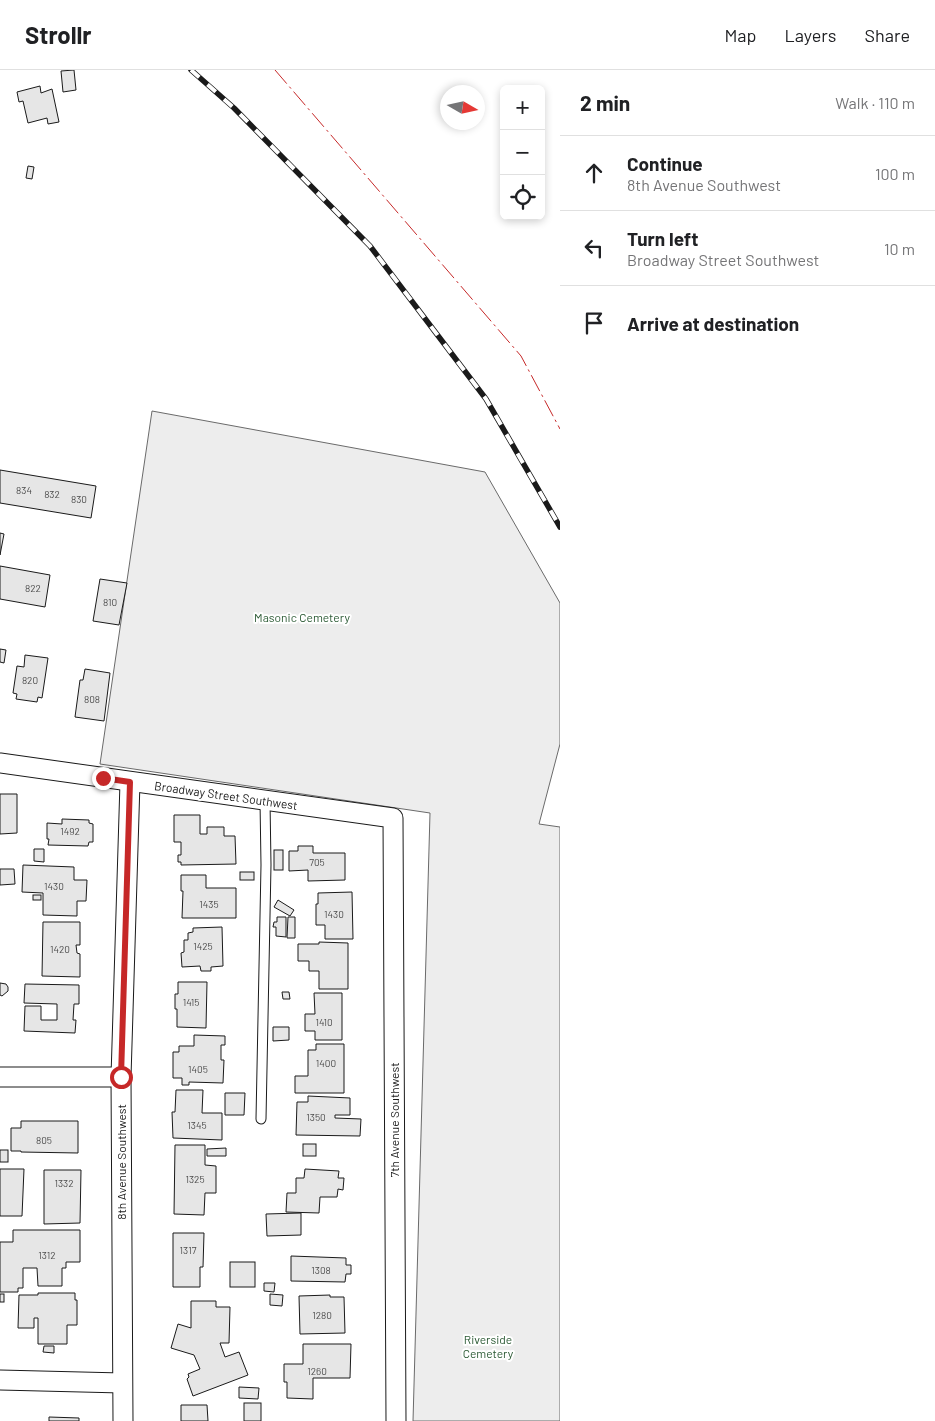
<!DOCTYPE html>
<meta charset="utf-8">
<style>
body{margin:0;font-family:Barlow,sans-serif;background:#f6f6f6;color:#202124}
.controls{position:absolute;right:15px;top:15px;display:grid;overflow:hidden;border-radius:8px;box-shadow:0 2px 8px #0003}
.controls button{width:45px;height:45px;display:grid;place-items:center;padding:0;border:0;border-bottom:1px solid #e0e0e0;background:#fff;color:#202124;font:25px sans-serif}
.compass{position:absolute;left:440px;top:15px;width:45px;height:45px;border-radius:50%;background:#fff;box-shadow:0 2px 8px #0003;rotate:99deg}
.stop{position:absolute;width:15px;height:15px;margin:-11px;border:4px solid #c62828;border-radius:50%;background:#fff}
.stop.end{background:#c62828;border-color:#fff;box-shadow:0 1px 5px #0008}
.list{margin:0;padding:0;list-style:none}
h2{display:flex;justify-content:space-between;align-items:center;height:65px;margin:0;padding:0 20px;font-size:21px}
h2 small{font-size:16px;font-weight:400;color:#757577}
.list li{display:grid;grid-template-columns:32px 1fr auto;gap:15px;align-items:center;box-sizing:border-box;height:75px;padding:0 20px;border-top:1px solid #e0e0e0}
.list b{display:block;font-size:19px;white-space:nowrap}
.list p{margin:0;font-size:16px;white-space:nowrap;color:#757577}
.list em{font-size:16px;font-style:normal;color:#757577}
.icon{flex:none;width:28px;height:28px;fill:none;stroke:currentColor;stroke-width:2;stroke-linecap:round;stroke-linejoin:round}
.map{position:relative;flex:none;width:560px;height:1351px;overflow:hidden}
header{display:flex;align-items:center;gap:30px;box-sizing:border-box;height:70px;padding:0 25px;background:#fff;border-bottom:1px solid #e0e0e0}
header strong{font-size:24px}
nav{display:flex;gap:28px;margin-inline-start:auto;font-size:18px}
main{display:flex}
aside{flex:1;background:#fff}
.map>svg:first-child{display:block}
.green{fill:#ededed;stroke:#6a6a6a}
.building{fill:#e6e6e6;stroke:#1a1a1a}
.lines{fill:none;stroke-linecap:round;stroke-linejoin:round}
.lane-casing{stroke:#1a1a1a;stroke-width:11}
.street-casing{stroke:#1a1a1a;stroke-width:21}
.lane{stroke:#fff;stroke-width:9}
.street{stroke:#fff;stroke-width:19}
.rail-casing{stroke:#1a1a1a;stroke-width:5.5}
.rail{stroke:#fff;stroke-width:4;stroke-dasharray:11;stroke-linecap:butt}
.power{stroke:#c62828;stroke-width:1;stroke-dasharray:18 4 2.5 4;stroke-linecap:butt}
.route{stroke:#c62828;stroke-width:6}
.labels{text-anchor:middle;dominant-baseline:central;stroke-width:4;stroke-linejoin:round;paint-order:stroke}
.number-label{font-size:10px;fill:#4d4d4d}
.park-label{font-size:12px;fill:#2b5a34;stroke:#fff}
.street-label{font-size:12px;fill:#1a1a1a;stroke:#fff}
</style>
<header>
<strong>Strollr</strong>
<nav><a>Map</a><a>Layers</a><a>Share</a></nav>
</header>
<main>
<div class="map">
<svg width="560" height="1351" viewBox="0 0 560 1351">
<rect width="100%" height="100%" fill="#fff"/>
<polygon class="green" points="152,341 485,402 560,533 560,674 539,754 560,757 560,1351 413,1351 430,743 100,694"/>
<g class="building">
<polygon points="74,0 76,20 63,22 61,1"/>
<polygon points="40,16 41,23 52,19 59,52 48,54 47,48 28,53 23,31 19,32 17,22"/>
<polygon points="28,96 34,97 32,109 26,108"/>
<polygon points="0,400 96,416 91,448 0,433"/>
<polygon points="0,463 4,464 0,485"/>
<polygon points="0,496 50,505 45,537 0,529"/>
<polygon points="100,509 127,513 119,555 93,551"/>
<polygon points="0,579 6,580 4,593 0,592"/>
<polygon points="25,585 48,588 42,628 38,627 37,632 16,629 17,624 13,623 17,596 24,597"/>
<polygon points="85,599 110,603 104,651 75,647 80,610 83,610"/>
<polygon points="0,724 17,724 17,763 0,764"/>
<polygon points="174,745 200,745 200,764 207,764 207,757 224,757 224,766 235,766 236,794 181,795 181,792 178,792 178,785 181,785 181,772 174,772"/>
<polygon points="62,749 89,750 89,753 93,754 93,772 89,772 88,776 48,775 49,769 47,769 47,753 62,754"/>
<polygon points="298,776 313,776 313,783 345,783 345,810 308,811 308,800 289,801 289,781 298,781"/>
<polygon points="34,779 44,779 44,792 34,791"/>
<rect x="274" y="780" width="9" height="20"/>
<polygon points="23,795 74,797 74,810 87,810 86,831 77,831 77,846 43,845 43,823 22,822"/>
<polygon points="0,799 14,799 15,814 0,815"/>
<rect x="240" y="802" width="14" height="8"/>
<polygon points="181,805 206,805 206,818 236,818 236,848 182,848 183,821 181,821"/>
<polygon points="352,822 353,869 325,869 325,855 316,855 316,834 318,834 318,823"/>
<rect x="33" y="825" width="8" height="5"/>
<polygon points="278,830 294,840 290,846 274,837"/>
<polygon points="277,847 286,847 286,867 276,866 276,857 273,857 274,852 277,852"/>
<polygon points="288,847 295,847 295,868 287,868"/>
<polygon points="43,852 80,852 80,875 76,875 77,883 80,884 80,907 42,906"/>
<polygon points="222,857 223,896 211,897 211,901 201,901 200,896 182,897 181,883 184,882 184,870 188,870 188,863 193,862 193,858"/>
<polygon points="319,872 348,873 348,919 319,919 319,901 309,901 309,891 298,891 298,874 319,874"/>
<polygon points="178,912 207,912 206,958 177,957 177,939 175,939 175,924 178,924"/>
<polygon points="0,913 6,914 8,917 8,921 2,926 0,925"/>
<polygon points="25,914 79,915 79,934 74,934 73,950 76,950 75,963 24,961 25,936 41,936 41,950 57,950 57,934 24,933"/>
<polygon points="282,922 289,922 290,929 283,929"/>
<polygon points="314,923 342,923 342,970 315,970 315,961 305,961 305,944 315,944"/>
<polygon points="273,957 289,957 289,970 273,971"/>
<polygon points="194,965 225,966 225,975 221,975 221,990 224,990 223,1013 189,1012 189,1015 182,1015 182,1008 173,1008 173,982 179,982 179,976 194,976"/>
<polygon points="316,974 344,974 344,1023 295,1023 295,1006 308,1006 308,980 316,980"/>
<polygon points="176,1020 203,1020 202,1043 222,1043 222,1070 173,1068 172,1042 175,1042"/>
<polygon points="225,1023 245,1023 244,1045 225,1045"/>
<polygon points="308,1026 350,1028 350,1045 335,1045 335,1048 361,1049 360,1066 296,1065 297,1032 308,1032"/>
<polygon points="21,1051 78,1051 78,1083 21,1082 21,1081 11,1081 11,1058 21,1058"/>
<rect x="303" y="1074" width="13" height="12"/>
<polygon points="175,1075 205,1075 205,1095 216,1096 216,1123 205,1123 204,1145 174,1144"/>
<polygon points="226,1078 226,1086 207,1086 207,1079"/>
<rect x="0" y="1080" width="8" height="12"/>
<polygon points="0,1099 24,1099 22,1146 0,1146"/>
<polygon points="305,1099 339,1101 338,1108 344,1108 343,1120 338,1119 337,1127 320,1127 319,1143 286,1142 287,1123 296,1123 296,1108 304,1108"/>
<polygon points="44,1100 81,1100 80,1153 44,1154"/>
<polygon points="301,1143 301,1165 267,1166 266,1144"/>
<polygon points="13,1160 80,1160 80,1192 66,1192 66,1198 62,1198 62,1216 38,1216 37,1198 23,1198 23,1218 18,1218 18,1222 0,1222 0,1172 13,1172"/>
<polygon points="173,1163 204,1163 203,1197 200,1197 200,1217 173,1217"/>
<polygon points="291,1186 346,1188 346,1195 351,1195 351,1204 346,1204 345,1212 291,1211"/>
<rect x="230" y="1192" width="25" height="25"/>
<polygon points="264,1213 275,1213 274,1222 264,1221"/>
<polygon points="38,1223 75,1223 75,1230 77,1230 77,1255 67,1255 67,1274 38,1274 38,1248 34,1248 34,1258 18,1258 19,1225 38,1225"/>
<rect x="0" y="1224" width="4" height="8"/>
<polygon points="270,1224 283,1225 282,1236 270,1235"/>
<polygon points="330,1225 330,1227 344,1227 345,1263 300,1264 299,1226"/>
<polygon points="191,1231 216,1231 216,1237 230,1237 229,1273 220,1273 225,1287 239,1282 248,1305 193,1326 187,1309 189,1307 188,1304 200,1299 194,1285 171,1278 178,1254 191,1258"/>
<polygon points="303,1274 351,1274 350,1308 313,1308 313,1329 287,1328 287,1312 284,1312 284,1294 303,1294"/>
<polygon points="44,1276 54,1276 54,1283 43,1282"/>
<polygon points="239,1317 259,1318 258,1329 239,1328"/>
<rect x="244" y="1333" width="17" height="18"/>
<polygon points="181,1335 207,1335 208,1351 181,1351"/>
<polygon points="49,1347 79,1348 79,1351 49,1351"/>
</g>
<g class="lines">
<defs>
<polyline id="lane" points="261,1049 266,795 265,731"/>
<g id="street">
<polyline points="0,693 393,748 396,1351"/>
<polyline points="0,1007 121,1007"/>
<polyline points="0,1310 122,1313"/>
<polyline points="123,1351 121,1007 130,712"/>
</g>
</defs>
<use href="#lane" class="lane-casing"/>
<use href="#street" class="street-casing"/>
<use href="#lane" class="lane"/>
<use href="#street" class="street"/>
<defs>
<polyline id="rail" points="191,0 234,38 370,176 486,329 560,457"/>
</defs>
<use href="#rail" class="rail-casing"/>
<use href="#rail" class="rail"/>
<polyline class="power" points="275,0 521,286 560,359"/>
</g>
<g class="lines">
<polyline class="route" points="103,708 130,712 121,1007"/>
</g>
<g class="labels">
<g class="number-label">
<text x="24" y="420">834</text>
<text x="52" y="424">832</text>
<text x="79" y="429">830</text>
<text x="33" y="518">822</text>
<text x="110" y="532">810</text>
<text x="30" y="610">820</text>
<text x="92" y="629">808</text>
<text x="70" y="761">1492</text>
<text x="317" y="792">705</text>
<text x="54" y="816">1430</text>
<text x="209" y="834">1435</text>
<text x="334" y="844">1430</text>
<text x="203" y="876">1425</text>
<text x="60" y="879">1420</text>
<text x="191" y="932">1415</text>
<text x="324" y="952">1410</text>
<text x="326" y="993">1400</text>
<text x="198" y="999">1405</text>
<text x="316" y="1047">1350</text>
<text x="197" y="1055">1345</text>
<text x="44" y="1070">805</text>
<text x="195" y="1109">1325</text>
<text x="64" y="1113">1332</text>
<text x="188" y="1180">1317</text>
<text x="47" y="1185">1312</text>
<text x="321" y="1200">1308</text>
<text x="322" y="1245">1280</text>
<text x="317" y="1301">1260</text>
</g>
<g class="park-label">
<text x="302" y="547">Masonic Cemetery</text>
<text x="488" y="1269">Riverside<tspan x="488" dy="14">Cemetery</tspan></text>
</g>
<g class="street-label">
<text transform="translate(226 725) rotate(8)">Broadway Street Southwest</text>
<text transform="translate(394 1050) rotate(-90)">7th Avenue Southwest</text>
<text transform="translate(121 1092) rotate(-90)">8th Avenue Southwest</text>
</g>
</g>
</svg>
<div class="controls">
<button>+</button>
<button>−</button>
<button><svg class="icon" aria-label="locate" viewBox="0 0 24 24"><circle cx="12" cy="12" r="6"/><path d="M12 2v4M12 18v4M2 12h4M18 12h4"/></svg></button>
</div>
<svg class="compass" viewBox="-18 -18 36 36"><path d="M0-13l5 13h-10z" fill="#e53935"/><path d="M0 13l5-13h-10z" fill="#757577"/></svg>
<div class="stop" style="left:121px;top:1007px"></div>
<div class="stop end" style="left:103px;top:708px"></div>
</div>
<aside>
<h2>2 min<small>Walk · 110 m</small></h2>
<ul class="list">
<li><svg class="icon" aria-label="ahead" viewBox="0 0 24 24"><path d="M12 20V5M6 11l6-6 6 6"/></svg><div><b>Continue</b><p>8th Avenue Southwest</p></div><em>100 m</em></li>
<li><svg class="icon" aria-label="left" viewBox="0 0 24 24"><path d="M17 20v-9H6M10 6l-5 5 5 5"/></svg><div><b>Turn left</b><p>Broadway Street Southwest</p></div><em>10 m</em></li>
<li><svg class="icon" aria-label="arrive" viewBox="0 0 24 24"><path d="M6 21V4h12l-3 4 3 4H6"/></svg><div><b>Arrive at destination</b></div></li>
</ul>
</aside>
</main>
